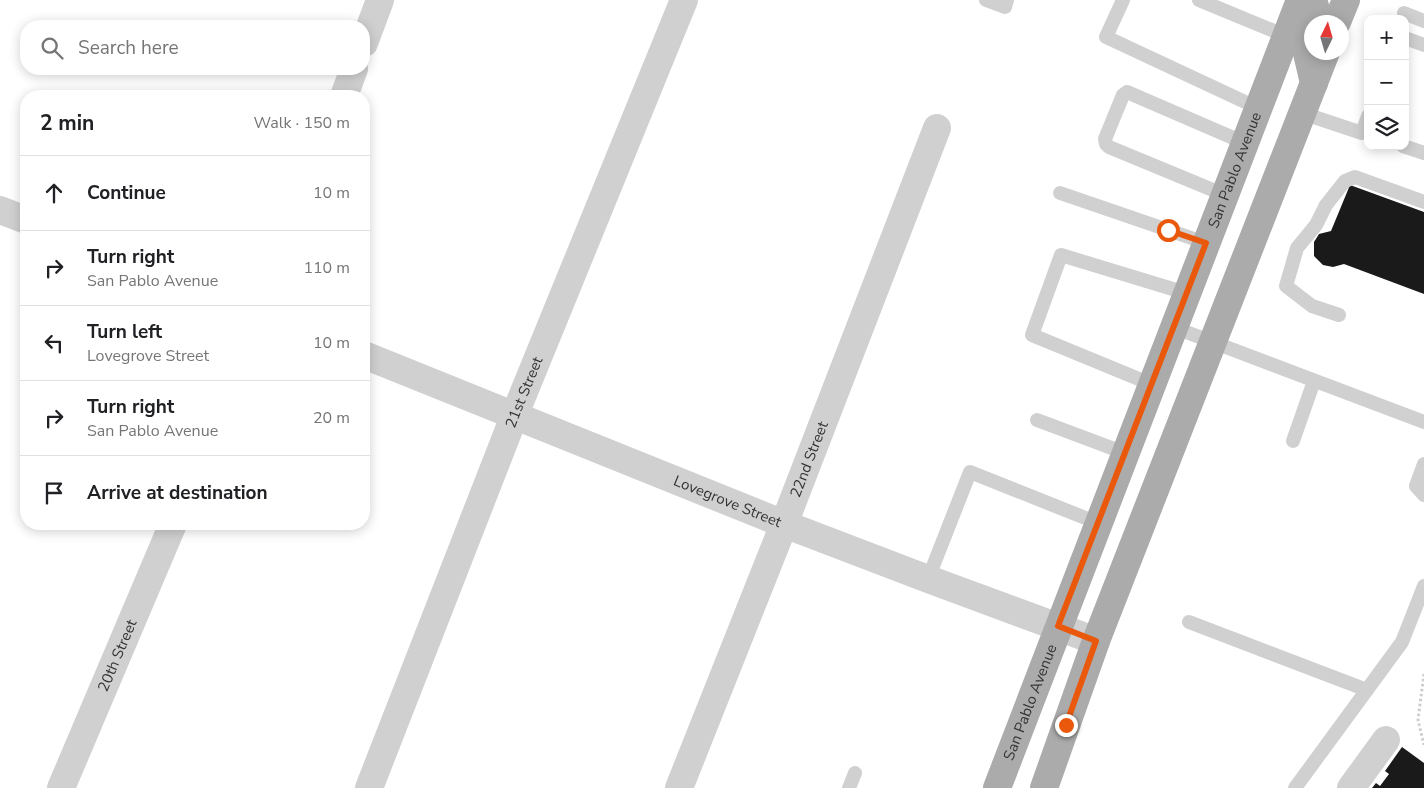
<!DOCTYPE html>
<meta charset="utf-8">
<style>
body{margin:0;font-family:"Nunito Sans",sans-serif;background:#f2f2f2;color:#202124}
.controls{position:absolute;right:15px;top:15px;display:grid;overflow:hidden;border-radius:10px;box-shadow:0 2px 12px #0003}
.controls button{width:45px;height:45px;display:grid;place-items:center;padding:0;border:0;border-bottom:1px solid #e0e0e0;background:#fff;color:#202124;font:25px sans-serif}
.compass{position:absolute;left:1304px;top:15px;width:45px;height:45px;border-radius:50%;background:#fff;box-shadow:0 2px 12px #0003;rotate:5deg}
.stop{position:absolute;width:15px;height:15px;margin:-11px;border:4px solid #ea580c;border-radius:50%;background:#fff}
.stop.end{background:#ea580c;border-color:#fff;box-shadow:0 1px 5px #0008}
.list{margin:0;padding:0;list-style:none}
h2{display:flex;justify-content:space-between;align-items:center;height:65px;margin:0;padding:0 20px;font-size:21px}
h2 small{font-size:16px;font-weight:400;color:#757577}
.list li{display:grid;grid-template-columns:32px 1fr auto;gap:15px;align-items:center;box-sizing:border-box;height:75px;padding:0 20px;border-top:1px solid #e0e0e0}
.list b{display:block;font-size:19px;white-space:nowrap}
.list p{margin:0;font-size:16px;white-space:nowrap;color:#757577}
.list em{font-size:16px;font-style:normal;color:#757577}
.icon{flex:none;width:28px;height:28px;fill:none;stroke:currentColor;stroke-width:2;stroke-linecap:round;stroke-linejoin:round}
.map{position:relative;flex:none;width:1424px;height:788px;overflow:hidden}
.search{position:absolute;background:#fff;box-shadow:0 2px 12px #0003;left:20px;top:20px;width:350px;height:55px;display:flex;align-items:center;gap:12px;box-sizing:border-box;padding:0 18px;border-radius:20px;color:#757577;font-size:19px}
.panel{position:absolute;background:#fff;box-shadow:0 2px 12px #0003;left:20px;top:90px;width:350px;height:440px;border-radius:20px}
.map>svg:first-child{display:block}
.building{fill:#1a1a1a}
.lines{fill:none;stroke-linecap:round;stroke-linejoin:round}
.path{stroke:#cdcdcd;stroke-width:3;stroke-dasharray:2.5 2.5;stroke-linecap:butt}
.service{stroke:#d0d0d0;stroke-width:14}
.minor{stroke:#d0d0d0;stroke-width:28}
.tertiary{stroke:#d0d0d0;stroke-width:28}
.primary{stroke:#ababab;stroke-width:28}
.route{stroke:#ea580c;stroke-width:6}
.labels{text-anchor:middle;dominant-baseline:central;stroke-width:5;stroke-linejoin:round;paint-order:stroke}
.street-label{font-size:15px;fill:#333;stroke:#fff}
</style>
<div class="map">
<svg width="1424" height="788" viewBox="0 0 1424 788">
<rect width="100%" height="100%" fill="#fff"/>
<g class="building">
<polygon points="1350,185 1424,212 1424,294 1344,264 1333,267 1323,265 1314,256 1314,242 1319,234 1331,231"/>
<polygon points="1402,747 1424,763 1424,788 1372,788 1376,783 1380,786 1389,774 1385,771"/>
</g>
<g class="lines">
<polyline class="path" points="1424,674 1418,720 1424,745"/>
<g class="service">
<polyline points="986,0 1005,7 1007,0"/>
<polyline points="1123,0 1106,37 1258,108"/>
<polyline points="1199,0 1286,36"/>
<polyline points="1404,13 1424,21"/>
<polyline points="1405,38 1424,45"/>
<polyline points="1302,113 1362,133 1368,116"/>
<polyline points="1403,146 1424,153"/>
<polyline points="1060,193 1206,243"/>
<polyline points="1225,195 1109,147 1106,144 1105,139 1123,95 1127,92 1245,143"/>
<polyline points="1339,315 1312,306 1286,286 1297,248 1316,225 1326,205 1345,181 1355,177 1424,202"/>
<polyline points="1173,327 1424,422"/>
<polyline points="1151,384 1032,335 1061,255 1186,293"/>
<polyline points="1037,420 1125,453"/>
<polyline points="1293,441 1314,381"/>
<polyline points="1424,464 1416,486 1424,495"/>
<polyline points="928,579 970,472 1098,523"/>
<polyline points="1189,622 1367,690"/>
<polyline points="849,788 855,773"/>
<polyline points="1295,788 1402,642 1424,586"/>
</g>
<g class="minor">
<polyline points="364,43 380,0"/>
<polyline points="344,96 354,69"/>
<polyline points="0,210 26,220"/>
<path id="s1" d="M364,355L784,524L937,128"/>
<path id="s2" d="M61,788L173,524"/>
<path id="s3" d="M369,788L515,414L684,0"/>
<polyline points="1351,788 1386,740"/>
</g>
<polyline class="tertiary" points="679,788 784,524 928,579 1096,641"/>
<g class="primary">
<polyline points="1337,22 1346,0"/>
<polyline points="1314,83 1303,36 1315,6"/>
<path id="s4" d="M997,788L1300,0"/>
<polyline points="1044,788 1096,641 1326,52"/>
</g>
</g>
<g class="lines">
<polyline class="route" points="1066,725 1096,641 1058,626 1206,243 1168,230"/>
</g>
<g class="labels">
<g class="street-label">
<text stroke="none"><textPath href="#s4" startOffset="662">San Pablo Avenue</textPath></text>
<text stroke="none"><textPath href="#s3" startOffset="425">21st Street</textPath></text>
<text stroke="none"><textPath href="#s1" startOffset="522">22nd Street</textPath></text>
<text stroke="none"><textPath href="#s1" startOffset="392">Lovegrove Street</textPath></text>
<text stroke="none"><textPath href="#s2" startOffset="144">20th Street</textPath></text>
<text stroke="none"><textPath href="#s4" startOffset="92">San Pablo Avenue</textPath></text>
</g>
</g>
</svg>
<div class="controls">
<button>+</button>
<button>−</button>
<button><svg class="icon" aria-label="layers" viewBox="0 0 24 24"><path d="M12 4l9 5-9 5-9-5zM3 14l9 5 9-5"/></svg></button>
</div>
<svg class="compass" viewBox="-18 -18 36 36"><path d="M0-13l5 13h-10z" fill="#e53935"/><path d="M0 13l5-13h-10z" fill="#757577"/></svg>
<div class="stop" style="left:1168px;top:230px"></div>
<div class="stop end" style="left:1066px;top:725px"></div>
<div class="search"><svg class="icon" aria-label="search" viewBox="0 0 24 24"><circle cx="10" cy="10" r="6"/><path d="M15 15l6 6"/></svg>Search here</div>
<section class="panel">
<h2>2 min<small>Walk · 150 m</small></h2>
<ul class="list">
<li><svg class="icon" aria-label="ahead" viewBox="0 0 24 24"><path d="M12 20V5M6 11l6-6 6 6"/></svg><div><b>Continue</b></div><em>10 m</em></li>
<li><svg class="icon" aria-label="right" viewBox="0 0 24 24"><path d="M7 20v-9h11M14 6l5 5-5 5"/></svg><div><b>Turn right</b><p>San Pablo Avenue</p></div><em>110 m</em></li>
<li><svg class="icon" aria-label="left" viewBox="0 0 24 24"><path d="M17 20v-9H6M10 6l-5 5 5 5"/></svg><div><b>Turn left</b><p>Lovegrove Street</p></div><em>10 m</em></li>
<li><svg class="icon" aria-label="right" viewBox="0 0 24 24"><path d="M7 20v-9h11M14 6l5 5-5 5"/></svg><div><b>Turn right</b><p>San Pablo Avenue</p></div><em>20 m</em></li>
<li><svg class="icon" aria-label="arrive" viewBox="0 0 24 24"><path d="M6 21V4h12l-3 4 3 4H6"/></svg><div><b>Arrive at destination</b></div></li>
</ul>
</section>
</div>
